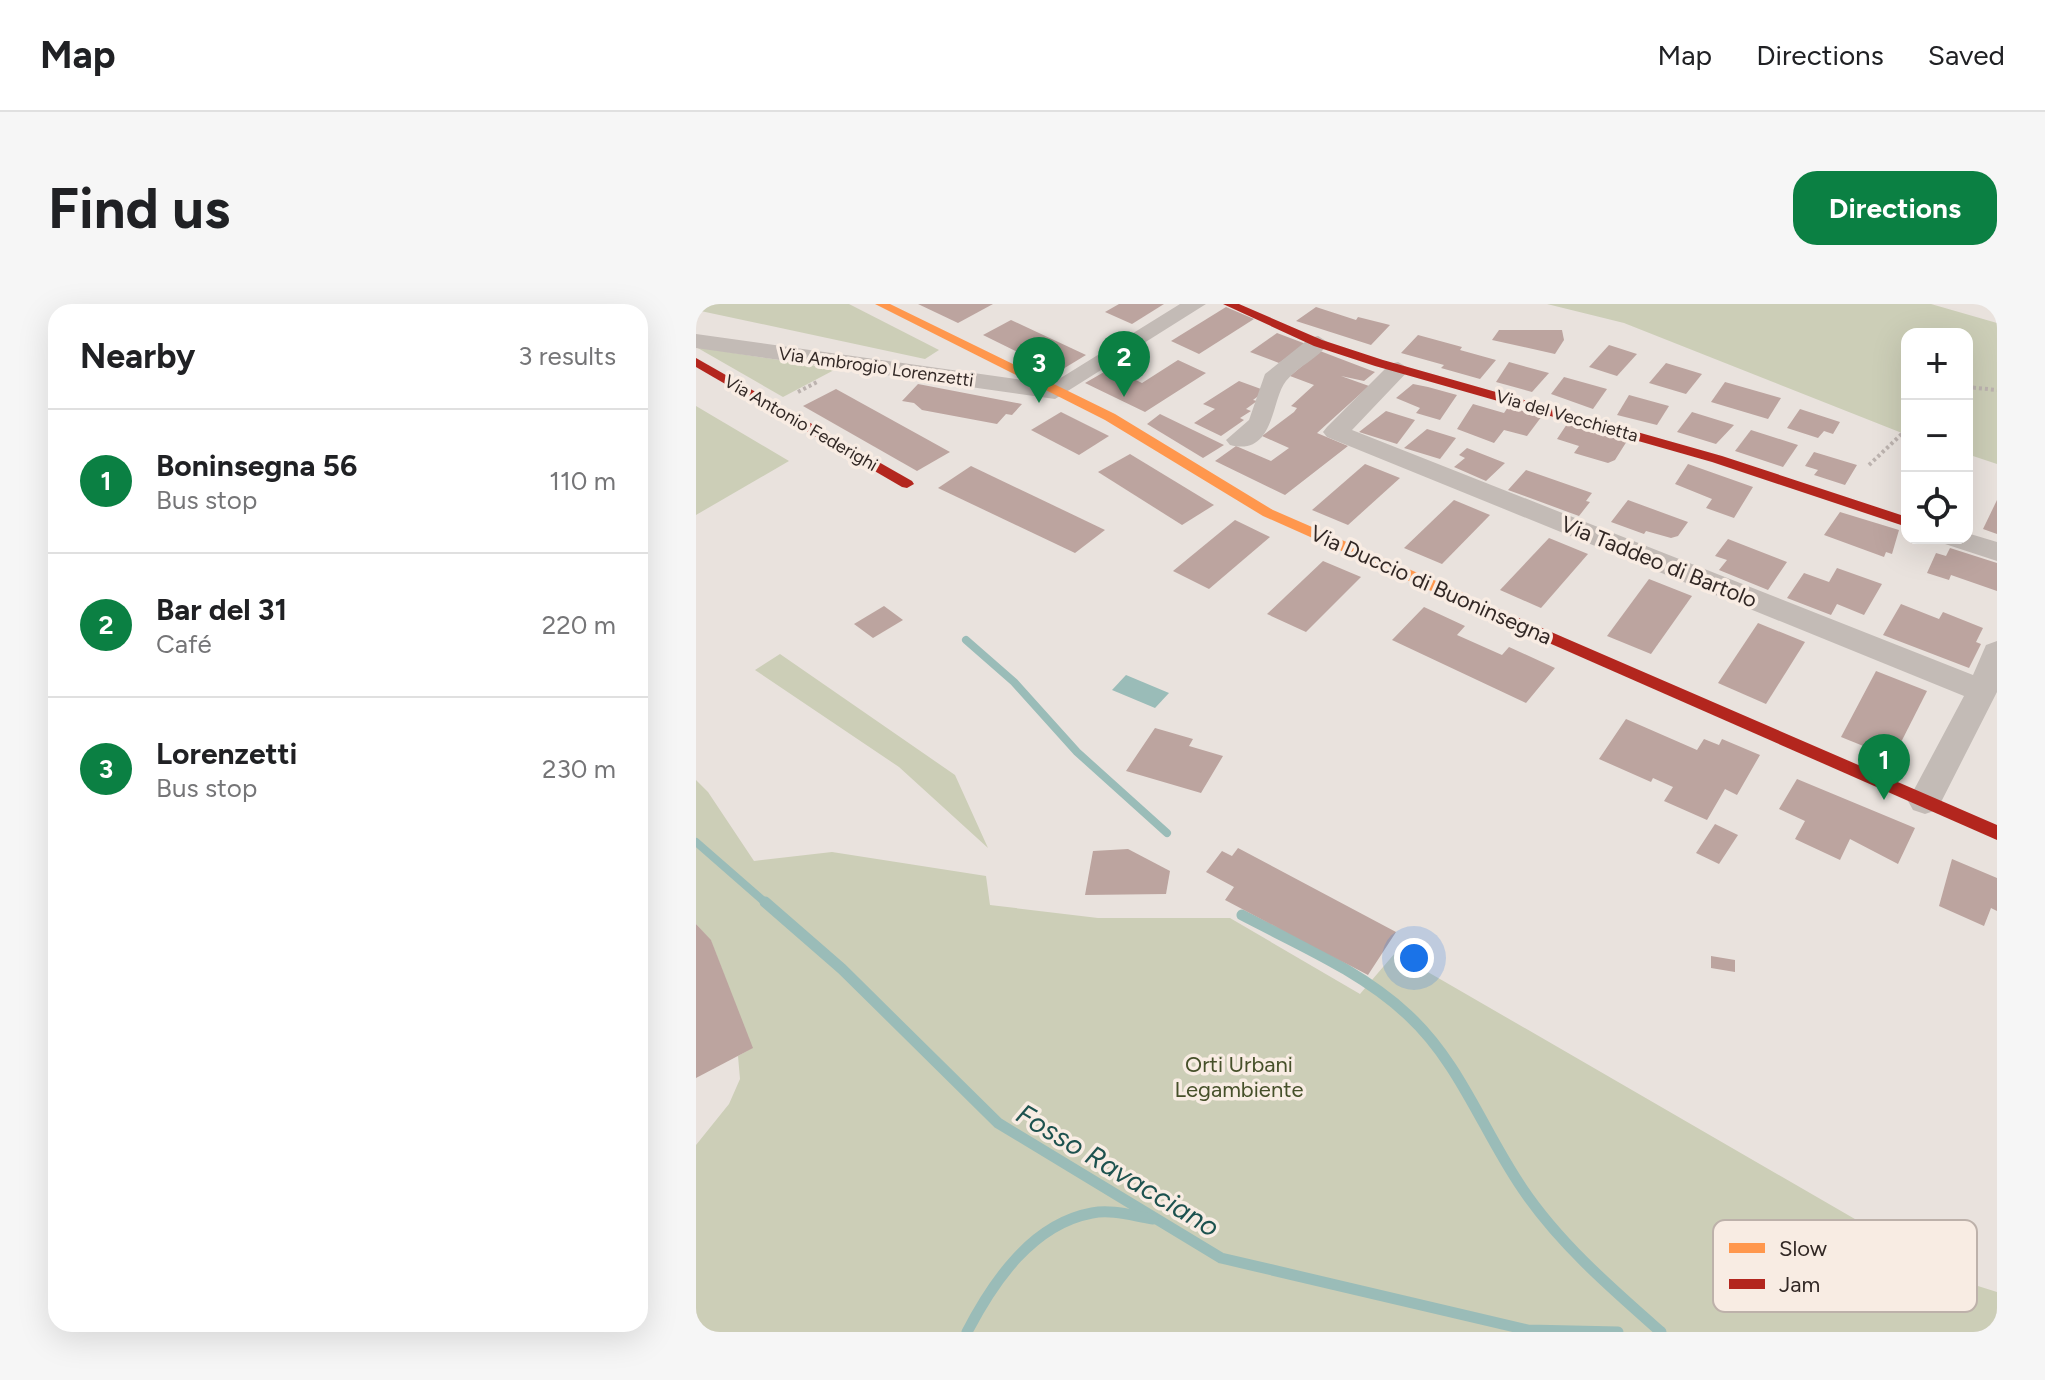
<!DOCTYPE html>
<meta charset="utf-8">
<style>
body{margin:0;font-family:Figtree,sans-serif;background:#f6f6f6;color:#202124}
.controls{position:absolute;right:24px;top:24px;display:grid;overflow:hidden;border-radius:16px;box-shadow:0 8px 32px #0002}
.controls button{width:72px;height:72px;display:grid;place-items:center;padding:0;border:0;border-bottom:2px solid #e0e0e0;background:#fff;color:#202124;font:40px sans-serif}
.you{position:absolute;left:718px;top:654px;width:28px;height:28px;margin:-20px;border:6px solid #fff;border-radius:50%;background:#1a73e8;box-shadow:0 0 0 12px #1a73e833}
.badge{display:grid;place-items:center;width:52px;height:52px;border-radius:50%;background:#0b8043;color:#fff;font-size:26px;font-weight:700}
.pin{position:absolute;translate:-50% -66px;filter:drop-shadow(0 2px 4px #0008)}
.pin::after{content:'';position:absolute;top:42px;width:28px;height:24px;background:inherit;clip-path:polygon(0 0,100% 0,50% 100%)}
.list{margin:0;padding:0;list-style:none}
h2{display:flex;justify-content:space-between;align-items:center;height:104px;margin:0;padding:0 32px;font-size:34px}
h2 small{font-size:26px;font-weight:400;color:#757577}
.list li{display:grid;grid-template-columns:52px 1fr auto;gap:24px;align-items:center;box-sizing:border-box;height:144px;padding:0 32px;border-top:2px solid #e0e0e0}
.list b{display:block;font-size:30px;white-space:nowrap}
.list p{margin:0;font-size:26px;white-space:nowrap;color:#757577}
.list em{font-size:26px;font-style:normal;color:#757577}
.icon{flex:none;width:44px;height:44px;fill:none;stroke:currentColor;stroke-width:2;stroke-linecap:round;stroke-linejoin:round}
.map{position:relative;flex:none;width:1301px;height:1028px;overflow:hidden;border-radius:24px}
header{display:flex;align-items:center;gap:48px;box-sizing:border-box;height:112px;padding:0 40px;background:#fff;border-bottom:2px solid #e0e0e0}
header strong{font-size:38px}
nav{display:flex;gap:44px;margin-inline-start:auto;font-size:28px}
.intro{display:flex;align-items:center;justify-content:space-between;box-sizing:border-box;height:192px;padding:0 48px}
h1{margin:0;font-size:56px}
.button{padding:20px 36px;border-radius:24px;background:#0b8043;color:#fff;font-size:28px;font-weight:700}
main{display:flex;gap:48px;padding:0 48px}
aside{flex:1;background:#fff;border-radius:24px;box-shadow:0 8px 32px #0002}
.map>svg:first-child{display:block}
.green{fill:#ccceb7}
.water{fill:#9abcb8}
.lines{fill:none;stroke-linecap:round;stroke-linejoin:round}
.stream-far1{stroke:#9abcb8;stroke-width:8}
.stream{stroke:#9abcb8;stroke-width:11}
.building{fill:#bca49f}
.path{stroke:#bcb3af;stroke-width:4;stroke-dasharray:3 3;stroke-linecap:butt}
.street{fill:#c3bbb6;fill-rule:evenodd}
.slow{fill:#ff974d;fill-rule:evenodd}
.jam{fill:#b3261e;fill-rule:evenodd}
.labels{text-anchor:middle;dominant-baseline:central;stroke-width:7;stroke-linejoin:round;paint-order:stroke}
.far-street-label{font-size:18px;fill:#322825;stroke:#f8ece3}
.street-label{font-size:22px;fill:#322825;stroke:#f8ece3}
.park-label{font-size:22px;fill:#46502a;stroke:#f8ece3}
.near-water-label{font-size:28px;font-style:italic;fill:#1d524f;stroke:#f8ece3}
.key{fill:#f8ece3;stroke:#bdb1aa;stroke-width:2}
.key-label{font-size:22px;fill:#322825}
</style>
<header>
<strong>Map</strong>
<nav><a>Map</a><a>Directions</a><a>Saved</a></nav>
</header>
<div class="intro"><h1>Find us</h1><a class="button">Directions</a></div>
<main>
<aside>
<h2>Nearby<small>3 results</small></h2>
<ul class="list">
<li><span class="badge">1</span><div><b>Boninsegna 56</b><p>Bus stop</p></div><em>110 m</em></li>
<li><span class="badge">2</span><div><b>Bar del 31</b><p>Café</p></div><em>220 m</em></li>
<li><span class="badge">3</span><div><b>Lorenzetti</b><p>Bus stop</p></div><em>230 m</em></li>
</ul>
</aside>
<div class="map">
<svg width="1301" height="1028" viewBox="0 0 1301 1028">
<rect width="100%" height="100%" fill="#e9e2dd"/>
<g class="green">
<polygon points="14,0 153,0 243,46 229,55 0,6"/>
<polygon points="851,0 1235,0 1301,19 1301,160 1271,150 1271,30 1211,30 1211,131 928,19"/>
<polygon points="0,43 140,65 87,93"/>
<polygon points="0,102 93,157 0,211"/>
<polygon points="84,350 259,471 292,544 203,463 59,366"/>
<polygon points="0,476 12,488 58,557 136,548 290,572 294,601 402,614 534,614 664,690 699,649 1266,977 1301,988 1301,1028 0,1028 0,841 33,800 44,775 42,752 56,744 15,637 0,620"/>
</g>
<polygon class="water" points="430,371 473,389 459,404 416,386"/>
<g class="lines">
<g class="stream-far1">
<polyline points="270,336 318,378 381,448 471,529"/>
<polyline points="0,538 71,600"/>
</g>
<g class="stream">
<polyline points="69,598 146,665 302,819 525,954 832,1026 922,1028"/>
<path d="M546,611C603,641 665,667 712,711C764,759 787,827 826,884C863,939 915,984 965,1028"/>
<path d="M271,1028C297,978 336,920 396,909C416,905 437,912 457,915"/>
</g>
</g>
<g class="building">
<polygon points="222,0 297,0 262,19"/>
<polygon points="423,0 468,0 436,20 409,8"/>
<polygon points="530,3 558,15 503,50 475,37"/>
<polygon points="620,3 660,16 662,13 694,21 675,41 600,17"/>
<polygon points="315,16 390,51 362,68 287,31"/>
<polygon points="803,26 866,26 868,36 859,50 796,36"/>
<polygon points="581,29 610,40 583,59 554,48"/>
<polygon points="722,31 766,43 764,46 800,56 784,75 745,64 748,61 705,49"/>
<polygon points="913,41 941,50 921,72 893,63"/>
<polygon points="624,47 679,68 668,77 645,72 673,82 621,129 652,142 589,191 519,157 540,142 575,157 593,144 566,132 598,108 601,104 595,102 618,81 594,72"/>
<polygon points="482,56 510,69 449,108 389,79 415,64 446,79"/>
<polygon points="813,58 853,69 836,88 800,78"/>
<polygon points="970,59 1006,70 990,90 953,79"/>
<polygon points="868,73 911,85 897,105 855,90"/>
<polygon points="543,77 565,85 565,90 557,96 561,97 550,105 555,107 544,114 548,116 525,132 498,119 519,105 507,100"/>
<polygon points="1029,78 1085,94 1072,115 1015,98"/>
<polygon points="222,80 326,100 316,111 310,110 301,120 226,106 218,99 206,97"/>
<polygon points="717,80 732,83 761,91 744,116 720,109 724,104 700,94"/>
<polygon points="140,85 254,148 221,167 107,102"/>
<polygon points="933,91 973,102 961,121 921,111"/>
<polygon points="777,100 808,109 812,103 846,112 831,132 808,126 798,139 761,125"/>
<polygon points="1104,105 1144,118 1137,130 1128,127 1122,134 1091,124"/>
<polygon points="690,107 719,116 701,140 663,128"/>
<polygon points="365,108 413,132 383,151 335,126"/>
<polygon points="996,108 1038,121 1020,140 981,128"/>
<polygon points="464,110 528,141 507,154 451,120"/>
<polygon points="871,120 931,137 919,156 912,159 878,149 883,142 861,135"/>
<polygon points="731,125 760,134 744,155 708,144"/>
<polygon points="1055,126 1102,141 1087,163 1039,147"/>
<polygon points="771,144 809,159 790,177 758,163 769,154 763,151"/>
<polygon points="1118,148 1161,161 1149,181 1118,171 1122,166 1109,162"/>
<polygon points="434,150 518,201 486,221 402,168"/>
<polygon points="669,160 704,174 652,221 616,206"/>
<polygon points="992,160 1057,183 1038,214 1010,204 1016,195 979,180"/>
<polygon points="275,162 340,193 409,226 379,249 242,184"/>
<polygon points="830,166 896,189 890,197 894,198 883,212 812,186"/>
<polygon points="758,196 794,211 746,260 708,244"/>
<polygon points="932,196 992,218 982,232 975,234 950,227 948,230 915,218"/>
<polygon points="1301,196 1301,230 1287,225"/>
<polygon points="1144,208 1203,226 1196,250 1190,248 1188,253 1128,231"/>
<polygon points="539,216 574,233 513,285 477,267"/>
<polygon points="853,234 892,250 845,304 804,286"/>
<polygon points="1032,235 1091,258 1072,286 1023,266 1031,256 1019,252"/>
<polygon points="1254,244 1301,259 1301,287 1255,271 1253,276 1231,269 1240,249 1250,252"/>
<polygon points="627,257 665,273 610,328 571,310"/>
<polygon points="1141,264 1186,280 1168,311 1141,300 1135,311 1091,294 1108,269 1133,278"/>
<polygon points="953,275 996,292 955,350 911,332"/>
<polygon points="1205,300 1243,315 1247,308 1287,324 1280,338 1285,340 1273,364 1187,331"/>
<polygon points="188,302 207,316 177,334 158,320"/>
<polygon points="728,303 769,322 761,331 806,351 813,343 859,364 830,399 696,336"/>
<polygon points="1062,319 1109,338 1070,400 1022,379"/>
<polygon points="1180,367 1231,387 1197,454 1145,433"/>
<polygon points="930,415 1001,446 1008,435 1023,441 1026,435 1064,451 1041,491 1029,485 1011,516 968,497 977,483 957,474 955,478 903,455"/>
<polygon points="459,424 497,435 493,442 527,452 505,489 430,467"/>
<polygon points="1101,475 1219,524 1202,560 1154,535 1144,556 1099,535 1109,517 1083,505"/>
<polygon points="1019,520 1042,531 1023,560 1000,549"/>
<polygon points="542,544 700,628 672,671 529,596 538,583 510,568 526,547 536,552"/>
<polygon points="432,545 474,567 470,590 389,591 397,547"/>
<polygon points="1256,555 1301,574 1301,607 1295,604 1288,622 1243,602"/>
<polygon points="0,620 15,636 57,744 0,774"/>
<polygon points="1015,652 1039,656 1039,668 1015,664"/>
</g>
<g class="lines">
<g class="path">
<polyline points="1271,83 1301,86"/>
<polyline points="102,88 121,78"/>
<polyline points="1173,161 1211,125"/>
</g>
<g class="street">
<polygon points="484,0 510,0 359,95 0,44 0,30 355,80"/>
<path d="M622,32L633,39C622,55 602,62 590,77C575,95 579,153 534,141L530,136L553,116L569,70L614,34Z"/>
<polygon points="702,58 714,65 656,126 1277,371 1290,341 1301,337 1301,388 1241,506 1229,510 1217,506 1212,497 1268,392 631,133 627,128 631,123 694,60"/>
<polygon points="1271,229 1301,238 1301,257 1249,240 1245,234 1271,234"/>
</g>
<polygon class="slow" points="179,0 194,0 419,110 577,206 770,290 773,294 765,299 760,298 567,212 409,116"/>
<g class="jam">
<polygon points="527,0 543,0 626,36 687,56 1026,152 1211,213 1211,223 1016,158 679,62 618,42"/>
<polygon points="0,54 216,177 218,180 211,184 206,183 0,63"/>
<polygon points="765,289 1301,521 1301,536 760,298 760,290"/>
</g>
</g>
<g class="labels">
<g class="far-street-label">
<text transform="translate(180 63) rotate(8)">Via Ambrogio Lorenzetti</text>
<text transform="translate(871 112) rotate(16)">Via del Vecchietta</text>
<text transform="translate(105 119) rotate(30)">Via Antonio Federighi</text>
</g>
<g class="street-label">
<text transform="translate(963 258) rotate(22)">Via Taddeo di Bartolo</text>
<text transform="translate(735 281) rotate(24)">Via Duccio di Buoninsegna</text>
</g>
<g class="park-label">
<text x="543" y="760">Orti Urbani<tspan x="543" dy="25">Legambiente</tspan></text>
</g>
<g class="near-water-label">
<text transform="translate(422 866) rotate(31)">Fosso Ravacciano</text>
</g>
</g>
<rect x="1017" y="916" width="264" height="92" rx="12" class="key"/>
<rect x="1033" y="939" width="36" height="10" fill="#ff974d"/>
<rect x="1033" y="975" width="36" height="10" fill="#b3261e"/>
<g class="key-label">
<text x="1083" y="952">Slow</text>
<text x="1083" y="988">Jam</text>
</g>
</svg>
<div class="controls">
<button>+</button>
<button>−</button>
<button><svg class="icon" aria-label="locate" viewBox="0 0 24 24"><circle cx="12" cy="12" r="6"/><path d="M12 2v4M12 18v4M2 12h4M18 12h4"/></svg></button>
</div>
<div class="you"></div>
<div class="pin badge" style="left:1188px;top:496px">1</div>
<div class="pin badge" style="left:428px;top:93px">2</div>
<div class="pin badge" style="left:343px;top:99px">3</div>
</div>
</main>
